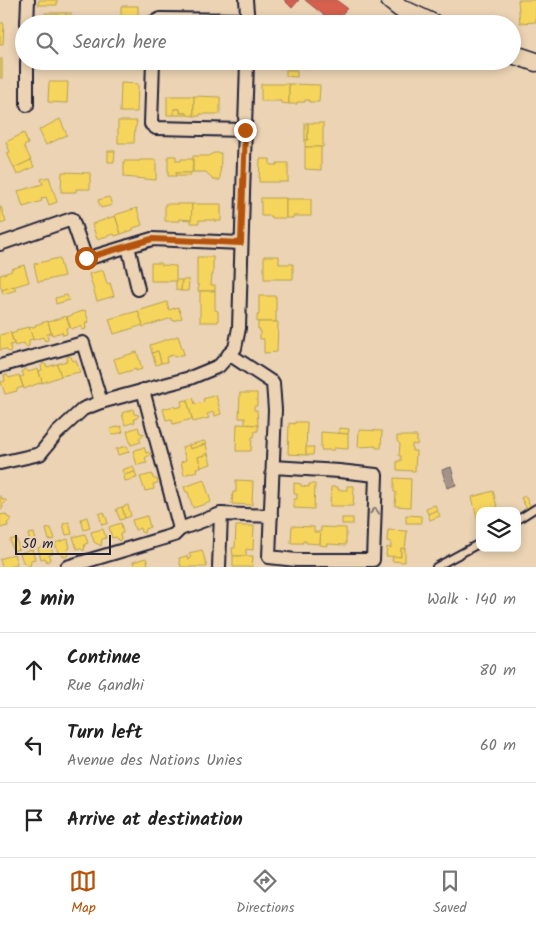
<!DOCTYPE html>
<meta charset="utf-8">
<style>
body{margin:0;font-family:Kalam,sans-serif;background:#f6f6f6;color:#222}
.controls{position:absolute;right:15px;bottom:15px;display:grid;overflow:hidden;border-radius:10px;box-shadow:0 2px 8px #0003}
.controls button{width:45px;height:45px;display:grid;place-items:center;padding:0;border:0;border-bottom:1px solid #e0e0e0;background:#fff;color:#222;font:25px sans-serif}
.scale{position:absolute;left:15px;bottom:12px;width:96px;box-sizing:border-box;padding-left:5px;border:2px solid #22223b;border-top:0;font-size:14px;line-height:18px;white-space:nowrap;color:#22223b;-webkit-text-stroke:4px #ebd3b3;paint-order:stroke}
.stop{position:absolute;width:15px;height:15px;margin:-11px;border:4px solid #b45309;border-radius:50%;background:#fff}
.stop.end{background:#b45309;border-color:#fff;box-shadow:0 1px 5px #0008}
.list{margin:0;padding:0;list-style:none}
h2{display:flex;justify-content:space-between;align-items:center;height:65px;margin:0;padding:0 20px;font-size:21px}
h2 small{font-size:16px;font-weight:400;color:#767676}
.list li{display:grid;grid-template-columns:32px 1fr auto;gap:15px;align-items:center;box-sizing:border-box;height:75px;padding:0 20px;border-top:1px solid #e0e0e0}
.list b{display:block;font-size:19px;white-space:nowrap}
.list p{margin:0;font-size:16px;white-space:nowrap;color:#767676}
.list em{font-size:16px;font-style:normal;color:#767676}
.icon{flex:none;width:28px;height:28px;fill:none;stroke:currentColor;stroke-width:2;stroke-linecap:round;stroke-linejoin:round}
.map{position:relative;flex:none;width:536px;height:567px;overflow:hidden}
.search{position:absolute;background:#fff;box-shadow:0 2px 8px #0003;left:15px;right:15px;top:15px;height:55px;display:flex;align-items:center;gap:12px;box-sizing:border-box;padding:0 18px;border-radius:28px;color:#767676;font-size:19px}
.sheet{height:290px;background:#fff}
nav{display:flex;justify-content:space-around;align-items:center;box-sizing:border-box;height:70px;border-top:1px solid #e0e0e0;background:#fff;font-size:14px;color:#767676}
nav a{display:grid;justify-items:center;gap:2px}
nav .on{color:#b45309}
.map>svg:first-child{display:block}
.water{fill:#a49488;stroke:#706669}
.homes{fill:#f6d55c;stroke:#b69f52}
.shops{fill:#d6604d;stroke:#a04d48}
.lines{fill:none;stroke-linecap:round;stroke-linejoin:round}
.service-casing{stroke:#22223b;stroke-width:10}
.minor-casing{stroke:#22223b;stroke-width:16}
.secondary-casing{stroke:#22223b;stroke-width:21}
.service{stroke:#ebd3b3;stroke-width:6}
.minor{stroke:#ebd3b3;stroke-width:12}
.secondary{stroke:#ebd3b3;stroke-width:18}
.oneway{stroke:#867a77}
.route{stroke:#b45309;stroke-width:6}
</style>
<div class="map">
<svg width="536" height="567" viewBox="0 0 536 567">
<rect width="100%" height="100%" fill="#ebd3b3"/>
<filter id="ink" filterUnits="userSpaceOnUse"><feTurbulence type="fractalNoise" baseFrequency=".02" numOctaves="2"/><feDisplacementMap in="SourceGraphic" scale="10" xChannelSelector="R" yChannelSelector="G"/><feConvolveMatrix kernelMatrix="1 2 1 2 8 2 1 2 1" color-interpolation-filters="sRGB"/></filter>
<g filter="url(#ink)">
<polygon class="water" points="451,467 456,485 447,488 442,470"/>
<g class="homes">
<polygon points="39,0 57,0 57,5 38,5"/>
<polygon points="518,0 536,0 536,22 520,23"/>
<polygon points="121,6 138,6 138,18 136,18 136,20 138,20 138,24 121,24"/>
<polygon points="45,13 66,13 66,24 46,24"/>
<rect x="66" y="13" width="5" height="11"/>
<polygon points="0,23 4,23 3,44 0,44"/>
<rect x="0" y="59" width="2" height="19"/>
<polygon points="45,61 65,61 65,65 44,65"/>
<polygon points="195,61 223,61 223,64 214,64 214,62 204,62 204,64 195,63"/>
<rect x="263" y="61" width="34" height="7"/>
<rect x="303" y="61" width="27" height="7"/>
<polygon points="286,70 297,70 297,77 286,76"/>
<polygon points="49,82 68,82 67,103 48,102"/>
<polygon points="121,83 138,84 137,112 120,112"/>
<polygon points="261,84 289,84 289,104 281,103 281,101 261,101"/>
<polygon points="289,84 320,85 319,102 309,102 309,100 305,100 305,102 297,102 297,104 289,104"/>
<polygon points="167,96 194,96 194,116 187,115 187,113 180,113 180,109 174,109 174,115 167,115"/>
<polygon points="194,96 220,97 220,114 200,114 200,116 194,116"/>
<polygon points="174,109 180,109 180,113 187,113 187,115 174,115"/>
<polygon points="60,119 67,135 46,145 39,130"/>
<polygon points="118,121 137,121 136,127 135,127 134,143 118,143"/>
<rect x="305" y="123" width="3" height="17"/>
<polygon points="308,123 323,123 323,147 305,147 305,140 308,140"/>
<polygon points="24,133 28,144 24,146 31,160 14,168 7,153 10,152 6,142"/>
<polygon points="305,147 321,147 321,170 305,169"/>
<polygon points="108,151 115,151 114,162 108,162"/>
<polygon points="214,153 221,153 220,180 213,180 206,172 193,172 193,156 208,156"/>
<polygon points="168,156 176,156 176,161 181,161 181,159 193,159 192,173 176,173 176,176 168,176"/>
<polygon points="260,159 270,159 270,165 277,165 277,163 288,163 288,182 259,182"/>
<polygon points="31,160 34,167 17,175 14,168"/>
<polygon points="140,160 156,160 156,180 124,177 124,161 140,161"/>
<polygon points="62,172 90,173 90,189 76,189 76,192 61,192"/>
<rect x="176" y="173" width="14" height="3"/>
<polygon points="49,177 57,202 49,205 46,197 41,198 42,201 23,207 18,191 43,184 41,179"/>
<polygon points="109,197 112,205 101,208 98,200"/>
<polygon points="261,198 286,198 286,218 271,218 271,216 261,216"/>
<polygon points="286,199 311,199 311,216 293,216 293,218 286,218"/>
<polygon points="165,204 192,204 192,220 180,219 180,221 165,221"/>
<polygon points="192,204 221,204 221,221 215,221 215,220 199,220 199,223 191,223"/>
<polygon points="0,207 1,207 6,222 0,224"/>
<polygon points="137,208 142,225 133,228 133,230 121,234 115,215"/>
<polygon points="115,216 121,234 115,236 114,234 97,239 92,224"/>
<polygon points="264,256 279,256 279,264 293,264 293,279 264,279"/>
<polygon points="197,257 213,257 213,275 212,275 211,285 215,285 215,291 198,291 199,285 197,285"/>
<polygon points="59,258 64,276 38,282 34,264"/>
<polygon points="151,263 161,263 161,265 176,266 176,281 151,281"/>
<polygon points="24,265 29,282 2,290 0,285 0,275 12,271 11,269"/>
<polygon points="103,270 107,284 110,283 114,296 97,301 89,274"/>
<polygon points="176,280 182,280 181,291 176,290"/>
<polygon points="182,280 189,280 188,291 181,291"/>
<polygon points="14,286 16,290 3,294 2,290"/>
<polygon points="200,291 215,291 215,310 218,311 218,322 200,322"/>
<polygon points="67,295 69,300 56,304 55,298"/>
<polygon points="259,296 276,296 276,322 257,322 257,315 259,315"/>
<polygon points="167,302 169,310 178,307 182,318 173,321 172,318 143,327 138,311"/>
<polygon points="85,310 89,322 85,323 86,329 82,330 80,326 71,329 67,317"/>
<polygon points="138,311 143,325 114,334 109,319"/>
<polygon points="66,316 70,327 66,328 67,334 63,335 62,332 52,335 48,322"/>
<polygon points="48,321 51,333 47,334 48,340 45,341 43,337 33,340 29,328 36,326 35,325"/>
<polygon points="258,322 278,322 277,352 264,353 264,339 260,339 260,329 258,329"/>
<polygon points="29,327 33,339 29,340 29,346 26,347 24,343 15,346 11,334 17,332 16,330"/>
<polygon points="10,332 14,344 10,345 11,351 8,352 6,349 0,350 0,335"/>
<polygon points="178,336 184,354 174,357 173,355 166,357 167,362 161,363 158,351 152,353 150,345"/>
<polygon points="158,351 161,363 156,365 152,353"/>
<polygon points="137,352 142,369 136,371 136,369 119,374 114,359"/>
<polygon points="68,356 71,357 73,361 76,360 80,372 61,376 57,364 67,361 67,357"/>
<polygon points="43,363 46,365 47,367 57,364 61,376 42,383 39,371 42,370 41,366"/>
<polygon points="24,369 27,370 28,372 38,369 42,382 24,389 20,377 24,376 22,372"/>
<polygon points="4,375 7,375 9,378 19,375 23,387 17,389 17,391 5,394 1,382 5,381"/>
<polygon points="240,393 257,393 257,406 254,406 254,410 257,410 258,425 245,424 245,418 239,418"/>
<polygon points="216,395 221,414 215,416 214,412 207,414 209,418 193,422 187,400 193,398 195,404 204,402 203,399"/>
<polygon points="187,400 192,419 173,424 172,419 166,420 163,409 174,406 175,408 182,406 181,401"/>
<polygon points="133,409 134,414 139,415 137,418 134,419 135,422 125,425 122,413"/>
<polygon points="295,422 307,422 306,455 288,454 289,423 295,424"/>
<polygon points="237,424 258,425 258,431 255,431 254,437 252,437 251,451 236,451"/>
<polygon points="121,426 123,432 112,435 110,429"/>
<polygon points="138,427 140,433 145,434 139,438 141,442 131,445 127,431"/>
<polygon points="339,428 349,429 348,434 339,433"/>
<polygon points="359,430 382,431 381,448 376,448 376,446 358,447"/>
<polygon points="321,432 348,434 348,449 334,448 334,450 321,450"/>
<polygon points="397,436 417,436 417,445 412,444 412,451 416,451 415,471 397,470 397,461 401,461 401,456 399,456 400,444 397,441"/>
<polygon points="204,441 206,444 190,449 189,445"/>
<polygon points="206,444 208,454 198,457 201,467 196,468 197,471 184,475 181,462 186,460 182,447 189,445 190,449"/>
<polygon points="127,446 129,452 118,455 116,449"/>
<polygon points="144,447 146,453 149,452 151,454 145,458 147,463 137,465 133,451"/>
<polygon points="306,447 314,447 313,455 306,455"/>
<polygon points="208,454 211,464 201,467 198,457"/>
<polygon points="133,466 135,472 124,475 122,470"/>
<polygon points="135,472 137,478 125,481 124,475"/>
<polygon points="152,474 153,478 158,480 157,483 153,484 154,489 145,491 140,477"/>
<polygon points="394,478 411,479 410,507 395,506 396,492 394,492"/>
<polygon points="204,480 211,502 193,508 188,492 186,492 184,487"/>
<polygon points="236,480 253,481 252,505 232,504 233,492 236,492"/>
<polygon points="294,483 301,484 301,486 309,487 309,484 315,484 314,509 294,508 294,499 297,499 297,494 294,494"/>
<polygon points="347,486 354,486 353,506 330,506 331,487 338,487 338,490 347,490"/>
<polygon points="493,491 498,511 480,511 480,530 472,497"/>
<polygon points="0,496 1,496 2,499 7,501 2,505 3,508 0,509"/>
<polygon points="525,496 531,507 527,509 521,498"/>
<polygon points="128,505 131,516 125,518 122,507"/>
<polygon points="435,505 437,510 428,514 426,508"/>
<polygon points="122,507 125,518 120,520 116,509"/>
<polygon points="437,510 440,516 430,520 428,514"/>
<polygon points="104,512 108,523 102,525 99,514"/>
<polygon points="6,514 7,517 12,519 7,523 8,526 0,528 0,515"/>
<polygon points="406,515 421,516 421,523 406,523"/>
<polygon points="147,516 150,527 145,529 144,533 141,532 140,528 135,530 132,520"/>
<polygon points="87,517 90,528 84,530 81,519"/>
<rect x="342" y="518" width="11" height="6"/>
<polygon points="69,522 72,534 66,535 63,524"/>
<polygon points="121,523 123,533 120,534 121,539 119,541 116,537 112,538 109,527"/>
<polygon points="236,526 254,526 253,550 246,549 246,556 233,556 232,548 235,548"/>
<polygon points="292,526 314,527 314,532 321,532 320,544 306,543 306,541 303,541 303,543 291,543"/>
<polygon points="321,527 346,528 346,545 327,544 327,546 320,545"/>
<polygon points="51,528 55,539 49,540 46,529"/>
<polygon points="103,529 106,538 102,539 101,546 94,542 91,532"/>
<polygon points="388,530 407,531 405,549 401,548 401,557 386,556 387,547 391,548 391,542 387,541"/>
<polygon points="34,533 37,544 31,546 28,534"/>
<polygon points="85,534 88,543 85,544 84,551 80,548 77,549 73,537"/>
<polygon points="16,538 19,549 13,551 10,540"/>
<polygon points="68,539 70,548 67,549 68,555 65,557 58,552 55,543"/>
<polygon points="50,544 53,554 49,555 50,560 47,562 45,558 41,559 38,548"/>
<polygon points="401,548 405,549 405,562 392,561 393,556 401,557"/>
<polygon points="32,549 35,559 31,560 30,567 23,562 20,553"/>
<polygon points="202,550 207,567 181,567 179,558 187,556 188,559 191,558 189,553"/>
<polygon points="14,554 17,564 12,565 13,567 2,567 0,559"/>
<polygon points="233,556 253,556 252,567 233,567"/>
<polygon points="146,558 149,567 135,567 133,562"/>
</g>
<g class="shops">
<polygon points="284,0 299,0 292,8"/>
<polygon points="305,0 336,0 347,8 335,24"/>
</g>
<g class="lines">
<defs>
<g id="service">
<polyline points="517,520 536,508"/>
<polyline points="436,567 480,543"/>
</g>
<g id="minor">
<polyline points="246,0 248,24"/>
<polyline points="27,24 28,0"/>
<polyline points="154,24 154,22 160,19 248,20"/>
<polyline points="153,61 151,124 156,128 245,130"/>
<polyline points="27,105 27,61"/>
<polyline points="0,244 72,219 86,259 152,239 241,243"/>
<polyline points="128,246 138,289"/>
<polyline points="229,354 273,383 275,410 269,557 296,560 373,560 376,475 339,471 273,467"/>
<polyline points="0,366 83,343 101,402"/>
<polyline points="0,463 40,454 56,434 83,409 101,402 190,378 219,366 235,348 239,328 247,61"/>
<polyline points="180,529 221,514 271,516"/>
<polyline points="67,567 174,535 180,529 143,390"/>
<polyline points="219,567 221,514"/>
</g>
<g id="secondary">
<polyline points="390,0 400,8 434,24"/>
<polyline points="512,54 536,62"/>
</g>
</defs>
<use href="#service" class="service-casing"/>
<use href="#minor" class="minor-casing"/>
<use href="#secondary" class="secondary-casing"/>
<use href="#service" class="service"/>
<use href="#minor" class="minor"/>
<use href="#secondary" class="secondary"/>
</g>
<defs><path id="oneway-chevron" d="M-2-3.5L2.5 0L-2 3.5" fill="none" stroke-width="1.6" stroke-linecap="round" stroke-linejoin="round" transform="scale(1.25)"/></defs>
<use class="oneway" href="#oneway-chevron" transform="translate(375 511) rotate(-87)"/>
</g>
<g class="lines" filter="url(#ink)">
<polyline class="route" points="86,258 152,239 241,243 245,130"/>
</g>
</svg>
<div class="controls">
<button><svg class="icon" aria-label="layers" viewBox="0 0 24 24"><path d="M12 4l9 5-9 5-9-5zM3 14l9 5 9-5"/></svg></button>
</div>
<div class="scale">50 m</div>
<div class="stop" style="left:86px;top:258px"></div>
<div class="stop end" style="left:245px;top:130px"></div>
<div class="search"><svg class="icon" aria-label="search" viewBox="0 0 24 24"><circle cx="10" cy="10" r="6"/><path d="M15 15l6 6"/></svg>Search here</div>
</div>
<section class="sheet">
<h2>2 min<small>Walk · 140 m</small></h2>
<ul class="list">
<li><svg class="icon" aria-label="ahead" viewBox="0 0 24 24"><path d="M12 20V5M6 11l6-6 6 6"/></svg><div><b>Continue</b><p>Rue Gandhi</p></div><em>80 m</em></li>
<li><svg class="icon" aria-label="left" viewBox="0 0 24 24"><path d="M17 20v-9H6M10 6l-5 5 5 5"/></svg><div><b>Turn left</b><p>Avenue des Nations Unies</p></div><em>60 m</em></li>
<li><svg class="icon" aria-label="arrive" viewBox="0 0 24 24"><path d="M6 21V4h12l-3 4 3 4H6"/></svg><div><b>Arrive at destination</b></div></li>
</ul>
</section>
<nav>
<a class="on"><svg class="icon" aria-label="map" viewBox="0 0 24 24"><path d="M3 6l6-2 6 2 6-2v14l-6 2-6-2-6 2zM9 4v14M15 6v14"/></svg>Map</a>
<a><svg class="icon" aria-label="directions" viewBox="0 0 24 24"><path d="M12 3l9 9-9 9-9-9zM9 14v-3h6M13 9l2 2-2 2"/></svg>Directions</a>
<a><svg class="icon" aria-label="saved" viewBox="0 0 24 24"><path d="M7 4h10v16l-5-4-5 4z"/></svg>Saved</a>
</nav>
